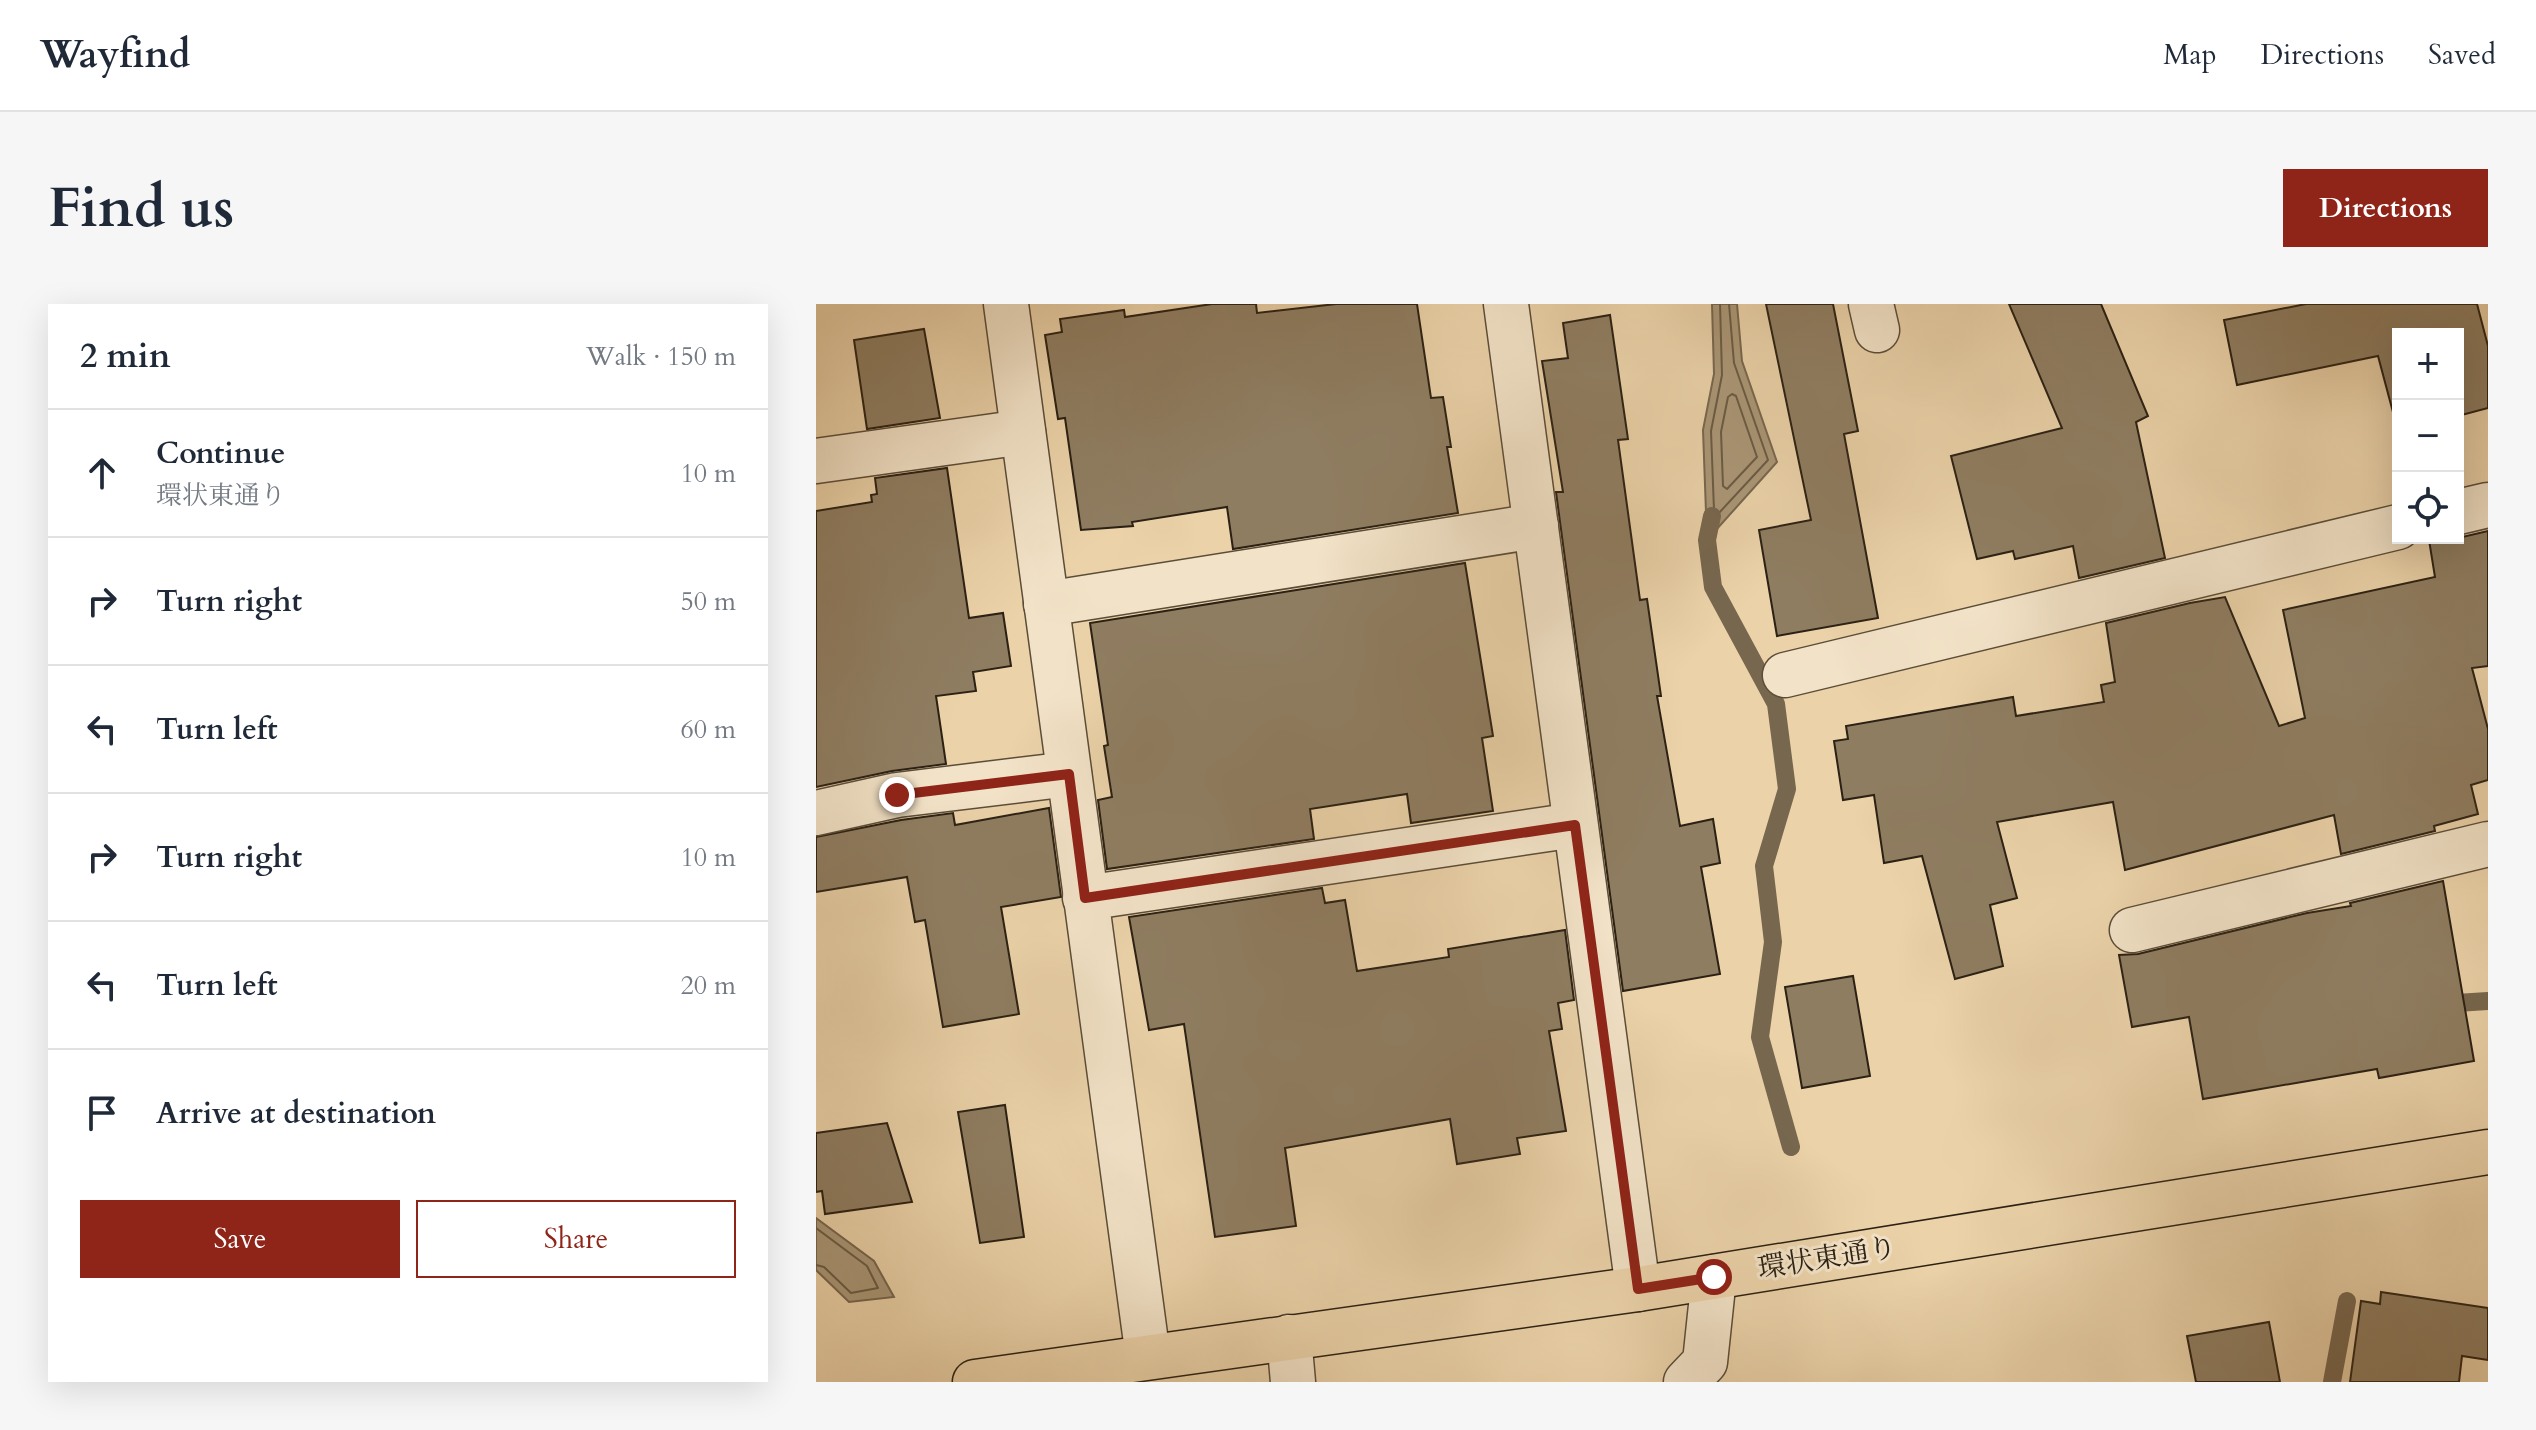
<!DOCTYPE html>
<meta charset="utf-8">
<style>
body{margin:0;font-family:Cardo,"Noto Serif JP",serif;background:#f6f6f7;color:#1f2937}
.controls{position:absolute;right:24px;top:24px;display:grid;overflow:hidden;border-radius:0px;box-shadow:0 8px 32px #0002}
.controls button{width:72px;height:72px;display:grid;place-items:center;padding:0;border:0;border-bottom:2px solid #e0e1e3;background:#fff;color:#1f2937;font:40px sans-serif}
.stop{position:absolute;width:24px;height:24px;margin:-18px;border:6px solid #8f2418;border-radius:50%;background:#fff}
.stop.end{background:#8f2418;border-color:#fff;box-shadow:0 2px 8px #0008}
.list{margin:0;padding:0;list-style:none}
h2{display:flex;justify-content:space-between;align-items:center;height:104px;margin:0;padding:0 32px;font-size:34px}
h2 small{font-size:26px;font-weight:400;color:#747a83}
.list li{display:grid;grid-template-columns:52px 1fr auto;gap:24px;align-items:center;box-sizing:border-box;height:128px;padding:0 32px;border-top:2px solid #e0e1e3}
.list b{display:block;font-size:30px;white-space:nowrap}
.list p{margin:0;font-size:26px;white-space:nowrap;color:#747a83}
.list em{font-size:26px;font-style:normal;color:#747a83}
.actions{display:flex;gap:16px;padding:24px 32px}
.actions a{flex:1;padding:18px 0;border:2px solid #8f2418;border-radius:0px;text-align:center;font-size:28px;color:#8f2418}
.actions .main{background:#8f2418;color:#fff}
.icon{flex:none;width:44px;height:44px;fill:none;stroke:currentColor;stroke-width:2;stroke-linecap:round;stroke-linejoin:round}
.map{position:relative;flex:none;width:1672px;height:1078px;overflow:hidden;border-radius:0px}
header{display:flex;align-items:center;gap:48px;box-sizing:border-box;height:112px;padding:0 40px;background:#fff;border-bottom:2px solid #e0e1e3}
header strong{font-size:38px}
nav{display:flex;gap:44px;margin-inline-start:auto;font-size:28px}
.intro{display:flex;align-items:center;justify-content:space-between;box-sizing:border-box;height:192px;padding:0 48px}
h1{margin:0;font-size:56px}
.button{padding:20px 36px;border-radius:0px;background:#8f2418;color:#fff;font-size:28px;font-weight:700}
main{display:flex;gap:48px;padding:0 48px}
aside{flex:1;background:#fff;border-radius:0px;box-shadow:0 8px 32px #0002}
.map>svg:first-child{display:block}
.water{fill:#aa9676;stroke:#77674f;stroke-width:2}
.lines{fill:none;stroke-linecap:round;stroke-linejoin:round}
.shore{stroke:#6a5c45;stroke-width:2}
.stream{stroke:#77674f;stroke-width:18}
.building{fill:#8f7d61;stroke:#2b2114;stroke-width:2}
.minor-casing{stroke:#5b4d39;stroke-width:47}
.major-casing{stroke:#2b2114;stroke-width:47}
.minor{stroke:#f2e2c7;stroke-width:44}
.major{stroke:#ebd2a9;stroke-width:44}
.route{stroke:#8f2418;stroke-width:10}
.labels{text-anchor:middle;dominant-baseline:central;stroke-width:6;stroke-linejoin:round;paint-order:stroke}
.street-label{font-size:28px;fill:#2b2114;stroke:#f2e2c7}
</style>
<header>
<strong>Wayfind</strong>
<nav><a>Map</a><a>Directions</a><a>Saved</a></nav>
</header>
<div class="intro"><h1>Find us</h1><a class="button">Directions</a></div>
<main>
<aside>
<h2>2 min<small>Walk · 150 m</small></h2>
<ul class="list">
<li><svg class="icon" aria-label="ahead" viewBox="0 0 24 24"><path d="M12 20V5M6 11l6-6 6 6"/></svg><div><b>Continue</b><p>環状東通り</p></div><em>10 m</em></li>
<li><svg class="icon" aria-label="right" viewBox="0 0 24 24"><path d="M7 20v-9h11M14 6l5 5-5 5"/></svg><div><b>Turn right</b></div><em>50 m</em></li>
<li><svg class="icon" aria-label="left" viewBox="0 0 24 24"><path d="M17 20v-9H6M10 6l-5 5 5 5"/></svg><div><b>Turn left</b></div><em>60 m</em></li>
<li><svg class="icon" aria-label="right" viewBox="0 0 24 24"><path d="M7 20v-9h11M14 6l5 5-5 5"/></svg><div><b>Turn right</b></div><em>10 m</em></li>
<li><svg class="icon" aria-label="left" viewBox="0 0 24 24"><path d="M17 20v-9H6M10 6l-5 5 5 5"/></svg><div><b>Turn left</b></div><em>20 m</em></li>
<li><svg class="icon" aria-label="arrive" viewBox="0 0 24 24"><path d="M6 21V4h12l-3 4 3 4H6"/></svg><div><b>Arrive at destination</b></div></li>
</ul>
<div class="actions"><a class="main">Save</a><a>Share</a></div>
</aside>
<div class="map">
<svg width="1672" height="1078" viewBox="0 0 1672 1078">
<rect width="100%" height="100%" fill="#ebd2a9"/>
<filter id="stains"><feTurbulence type="fractalNoise" baseFrequency=".0025" numOctaves="4"/><feColorMatrix values="0 0 0 0 .2 0 0 0 0 .09 0 0 0 0 .02 0 0 0 .5 -.17"/></filter>
<radialGradient id="worn" r=".72"><stop offset=".6" stop-color="#630" stop-opacity="0"/><stop offset="1" stop-color="#630" stop-opacity=".3"/></radialGradient>
<g class="water">
<polygon points="896,0 921,0 926,57 961,158 891,236 887,126 898,70"/>
<polygon points="0,914 58,957 78,993 33,998 0,966"/>
</g>
<g class="lines">
<g class="shore">
<polyline points="904,0 906,71 895,127 898,206 902,210 952,156 918,59 913,0"/>
<polygon points="916,90 920,92 941,153 911,185 907,182 905,128 912,93"/>
<polyline points="0,924 51,962 62,984 35,989 8,963 0,961"/>
</g>
<g class="stream">
<polyline points="896,212 891,236 897,283 960,400 971,485 948,562 957,638 944,733 975,843"/>
<polyline points="1625,700 1672,697"/>
<polyline points="1516,1078 1531,997"/>
</g>
</g>
<g class="building">
<polygon points="396,0 440,0 441,9 520,0 601,0 615,94 627,93 635,143 631,143 642,209 417,245 411,203 316,218 317,222 265,226 249,114 242,115 229,31 246,28 244,15 308,6 309,13"/>
<polygon points="950,0 1017,0 1042,127 1028,130 1062,314 961,332 943,226 995,216"/>
<polygon points="1193,0 1285,0 1332,112 1320,118 1349,254 1263,274 1257,242 1199,255 1197,247 1161,255 1135,152 1246,124"/>
<polygon points="1490,0 1661,0 1672,42 1672,104 1642,112 1642,30 1582,30 1582,127 1562,52 1421,81 1408,16"/>
<polygon points="794,11 812,135 802,136 824,296 831,295 845,392 841,392 864,522 897,515 904,559 885,563 904,670 807,687 740,188 747,188 726,57 752,54 747,19"/>
<polygon points="108,25 124,114 51,125 38,36"/>
<polygon points="131,164 153,314 187,309 195,362 157,368 160,387 120,392 130,460 76,467 0,483 0,207 56,198 55,191 61,190 59,174"/>
<polygon points="1672,227 1672,362 1656,364 1672,425 1672,476 1655,481 1662,510 1618,522 1619,527 1525,550 1518,511 1309,566 1297,498 1181,518 1201,594 1174,601 1187,662 1139,675 1106,552 1068,559 1058,491 1027,496 1018,437 1032,435 1030,422 1197,393 1200,412 1288,398 1285,381 1299,378 1290,319 1374,299 1409,293 1463,422 1489,414 1467,306 1619,273 1613,236 1642,234"/>
<polygon points="649,259 677,432 666,434 677,507 595,519 591,490 494,505 498,535 291,565 282,496 296,493 288,442 292,441 274,319"/>
<polygon points="233,504 245,593 185,603 203,710 127,723 109,616 99,618 91,573 0,588 0,533 85,516 137,509 139,521"/>
<polygon points="1627,577 1658,757 1563,774 1561,765 1387,795 1373,713 1316,723 1303,651 1322,650 1491,609 1535,602 1534,599"/>
<polygon points="506,584 509,599 529,596 541,667 633,653 632,645 749,626 758,696 742,699 746,725 733,727 750,827 701,834 704,850 641,860 634,815 469,844 480,922 399,933 368,720 333,726 313,613"/>
<polygon points="1037,672 1054,772 986,784 969,683"/>
<polygon points="189,801 208,933 164,939 142,808"/>
<polygon points="71,819 96,898 9,910 6,887 0,888 0,829"/>
<polygon points="1565,988 1672,1004 1672,1056 1646,1052 1643,1078 1534,1078 1545,997 1564,1000"/>
<polygon points="1453,1018 1464,1078 1380,1078 1371,1032"/>
</g>
<g class="lines">
<defs>
<g id="minor">
<polyline points="190,0 332,1053"/>
<polyline points="690,0 822,985"/>
<polyline points="1055,0 1061,26"/>
<polyline points="0,157 207,128"/>
<polyline points="1642,208 1672,201"/>
<polyline points="230,300 720,222"/>
<polyline points="969,371 1582,223"/>
<polyline points="0,509 81,491 253,470"/>
<polyline points="269,594 759,521"/>
<polyline points="1316,626 1672,540"/>
<polyline points="473,1033 477,1078"/>
<polyline points="870,1078 889,1058 898,973"/>
</g>
<polyline id="major" points="159,1078 822,985 1672,848"/>
</defs>
<use href="#minor" class="minor-casing"/>
<use href="#major" class="major-casing"/>
<use href="#minor" class="minor"/>
<use href="#major" class="major"/>
</g>
<g class="lines">
<polyline class="route" points="81,491 253,470 269,594 759,521 822,985 898,973"/>
</g>
<g class="labels">
<g class="street-label">
<text transform="translate(1011 954) rotate(-9)">環状東通り</text>
</g>
</g>
<rect width="100%" height="100%" filter="url(#stains)"/>
<rect width="100%" height="100%" fill="url(#worn)"/>
</svg>
<div class="controls">
<button>+</button>
<button>−</button>
<button><svg class="icon" aria-label="locate" viewBox="0 0 24 24"><circle cx="12" cy="12" r="6"/><path d="M12 2v4M12 18v4M2 12h4M18 12h4"/></svg></button>
</div>
<div class="stop" style="left:898px;top:973px"></div>
<div class="stop end" style="left:81px;top:491px"></div>
</div>
</main>
